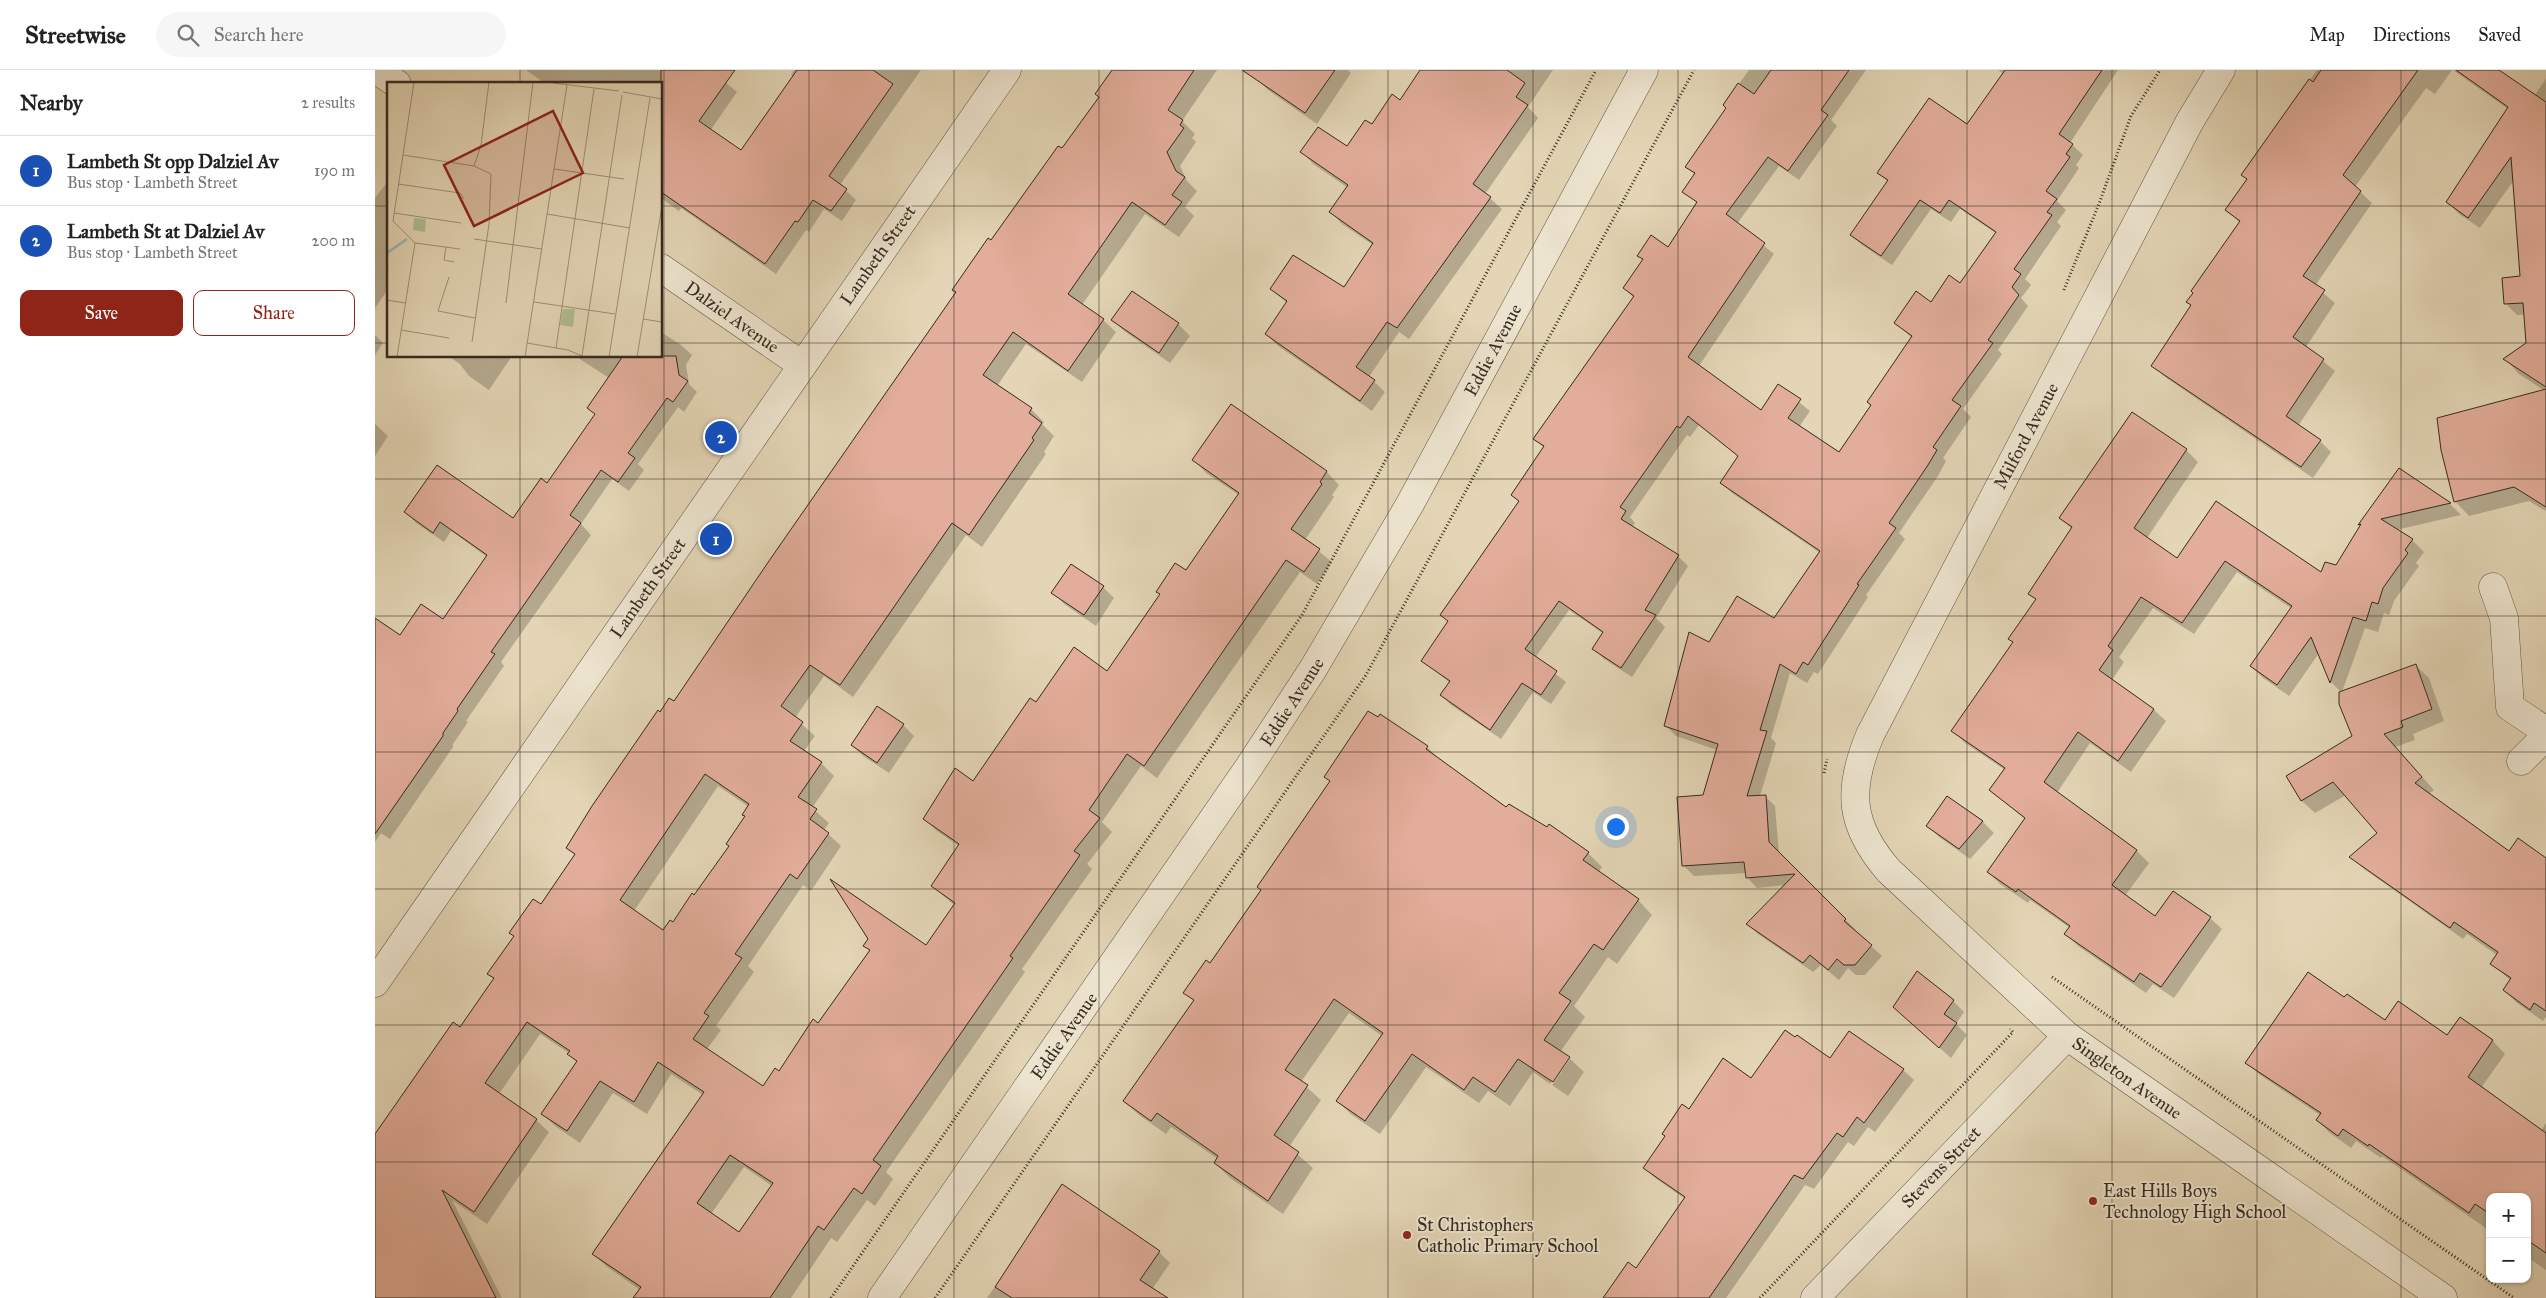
<!DOCTYPE html>
<meta charset="utf-8">
<style>
body{margin:0;font-family:"IM FELL Great Primer",serif;background:#f6f6f6;color:#222}
.controls{position:absolute;right:15px;bottom:15px;display:grid;overflow:hidden;border-radius:10px;box-shadow:0 1px 4px #0004}
.controls button{width:45px;height:45px;display:grid;place-items:center;padding:0;border:0;border-bottom:1px solid #e0e0e0;background:#fff;color:#222;font:25px sans-serif}
.you{position:absolute;left:1240px;top:756px;width:18px;height:18px;margin:-12px;border:4px solid #fff;border-radius:50%;background:#1a73e8;box-shadow:0 0 0 8px #1a73e833}
.badge{display:grid;place-items:center;width:32px;height:32px;border-radius:50%;background:#8f2418;color:#fff;font-size:16px;font-weight:700}
.pin{position:absolute;translate:-50% -50%;border:2px solid #fff;box-shadow:0 1px 5px #0006}
.list{margin:0;padding:0;list-style:none}
h2{display:flex;justify-content:space-between;align-items:center;height:65px;margin:0;padding:0 20px;font-size:21px}
h2 small{font-size:16px;font-weight:400;color:#767676}
.list li{display:grid;grid-template-columns:32px 1fr auto;gap:15px;align-items:center;box-sizing:border-box;height:70px;padding:0 20px;border-top:1px solid #e0e0e0}
.list b{display:block;font-size:19px;white-space:nowrap}
.list p{margin:0;font-size:16px;white-space:nowrap;color:#767676}
.list em{font-size:16px;font-style:normal;color:#767676}
.actions{display:flex;gap:10px;padding:15px 20px}
.actions a{flex:1;padding:11px 0;border:1px solid #8f2418;border-radius:10px;text-align:center;font-size:18px;color:#8f2418}
.actions .main{background:#8f2418;color:#fff}
.icon{flex:none;width:28px;height:28px;fill:none;stroke:currentColor;stroke-width:2;stroke-linecap:round;stroke-linejoin:round}
.map{position:relative;flex:none;width:2171px;height:1228px;overflow:hidden}
header{display:flex;align-items:center;gap:30px;box-sizing:border-box;height:70px;padding:0 25px;background:#fff;border-bottom:1px solid #e0e0e0}
header strong{font-size:24px}
nav{display:flex;gap:28px;margin-inline-start:auto;font-size:18px}
.search{width:350px;height:45px;background:#f6f6f6;display:flex;align-items:center;gap:12px;box-sizing:border-box;padding:0 18px;border-radius:28px;color:#767676;font-size:19px}
main{display:flex}
aside{flex:1;background:#fff}
.map>svg:first-child{display:block}
.shadow{fill:#0003;fill-rule:evenodd}
.building{fill:#e2ad9a;stroke:#352a20;fill-rule:evenodd}
.lines{fill:none;stroke-linecap:round;stroke-linejoin:round}
.minor-casing{stroke:#605545;stroke-width:29}
.path{stroke:#352a20;stroke-width:3;stroke-dasharray:1 2.5;stroke-linecap:butt}
.minor{stroke:#ede4cf;stroke-width:28}
.grid{fill:none;stroke:#352a20;stroke-width:1;stroke-opacity:0.55}
.poi-dot{fill:#8f2418;stroke:#ede4cf;stroke-width:2}
.labels{text-anchor:middle;dominant-baseline:central;stroke-width:4;stroke-linejoin:round;paint-order:stroke}
.street-label{font-size:18px;fill:#352a20;stroke:#ede4cf}
.poi-label{font-size:18px;fill:#352a20;stroke:#ede4cf;text-anchor:start}
.inset-river{fill:none;stroke:#9ab6b9;stroke-width:2.5}
.inset-road{fill:none;stroke:#9d9179;stroke-width:1}
.view{fill:#8f2418;fill-opacity:0.15;stroke:#8f2418;stroke-width:2.5}
.inset-edge{fill:none;stroke:#352a20;stroke-width:2.5}
</style>
<header>
<strong>Streetwise</strong>
<div class="search"><svg class="icon" aria-label="search" viewBox="0 0 24 24"><circle cx="10" cy="10" r="6"/><path d="M15 15l6 6"/></svg>Search here</div>
<nav><a>Map</a><a>Directions</a><a>Saved</a></nav>
</header>
<main>
<aside>
<h2>Nearby<small>2 results</small></h2>
<ul class="list">
<li><span class="badge" style="background:#1a4fb4">1</span><div><b>Lambeth St opp Dalziel Av</b><p>Bus stop · Lambeth Street</p></div><em>190 m</em></li>
<li><span class="badge" style="background:#1a4fb4">2</span><div><b>Lambeth St at Dalziel Av</b><p>Bus stop · Lambeth Street</p></div><em>200 m</em></li>
</ul>
<div class="actions"><a class="main">Save</a><a>Share</a></div>
</aside>
<div class="map">
<svg width="2171" height="1228" viewBox="0 0 2171 1228">
<rect width="100%" height="100%" fill="#e3d5b5"/>
<filter id="stains"><feTurbulence type="fractalNoise" baseFrequency=".004" numOctaves="4"/><feColorMatrix values="0 0 0 0 .2 0 0 0 0 .09 0 0 0 0 .02 0 0 0 .5 -.17"/></filter>
<radialGradient id="worn" r=".72"><stop offset=".6" stop-color="#630" stop-opacity="0"/><stop offset="1" stop-color="#630" stop-opacity=".3"/></radialGradient>
<g class="shadow">
<polygon points="151,0 336,0 362,22 335,61 366,82 418,7 416,5 419,0 546,0 465,115 481,130 467,151 449,139 434,162 431,160 401,204 306,138 304,141 286,128 286,14 171,14"/>
<path d="M748,0H842L807,51L820,64L817,68L821,72L805,96L812,111L822,121L810,137L819,146L804,167L770,144L707,235L728,250L741,262L707,312L651,274L622,316L656,339L669,352L667,354L679,366L669,382L671,384L607,477L591,465L478,627L449,606L420,648L440,666L429,681L446,693L459,706L437,738L454,753L449,760L466,776L436,821L428,815L373,896L379,902L341,956L346,960L332,979L389,1017L404,1002L443,954L495,881L490,876L551,877L580,836L557,816L584,776L562,761L549,749L599,712L661,634L733,602L811,502L864,425L831,403L819,390L856,336L952,402L964,415L957,425L959,427L930,470L957,492L942,514L925,502L782,708L766,696L727,752L737,762L712,794L717,799L647,899L650,902L511,1102L518,1109L500,1136L492,1130L462,1172L456,1168L416,1228H260L265,1220L231,1196L218,1184L328,1025L296,1004L272,1044L238,1023L205,1073L180,1056L167,1043L202,993L194,983L165,964L124,1024L161,1050L174,1062L112,1154L77,1130L127,1228H0V1066L86,959L120,909L114,904L140,867L136,863L167,836L201,786L192,778L285,644L299,633L616,172ZM343,716L374,737L371,747L355,776L319,827L298,853L288,862L259,841ZM369,1097L397,1116L364,1163L336,1144Z"/>
<polygon points="888,0 973,0 976,3 942,54 893,20 882,9"/>
<polygon points="1059,0 1178,0 1153,37 1163,48 1110,124 1127,139 1034,269 1024,262 994,307 1010,322 997,341 903,276 891,264 912,233 896,219 970,218 998,175 967,154 956,142 973,118 938,94 927,82 973,78"/>
<polygon points="1374,0 1491,0 1456,50 1462,56 1424,110 1404,96 1362,154 1399,184 1324,296 1387,342 1404,316 1435,341 1424,357 1464,384 1497,336 1537,268 1520,253 1586,215 1622,164 1585,139 1576,152 1556,139 1517,195 1487,175 1476,165 1513,112 1504,103 1592,56 1629,4 1623,0 1743,0 1695,73 1708,85 1701,95 1704,98 1682,131 1691,140 1682,152 1686,156 1650,209 1656,215 1646,228 1653,236 1623,280 1627,284 1588,339 1596,347 1568,388 1571,391 1563,406 1524,463 1530,469 1491,525 1493,527 1443,604 1439,602 1432,613 1415,603 1396,668 1401,673 1385,726 1390,726 1400,736 1404,784 1481,860 1479,861 1507,886 1490,905 1481,905 1473,898 1464,910 1446,895 1438,902 1383,864 1373,854 1411,815 1382,818 1372,807 1372,803 1319,806 1309,796 1342,680 1301,666 1291,656 1335,574 1399,549 1445,483 1357,423 1346,412 1364,387 1324,355 1315,367 1312,365 1255,447 1260,453 1257,457 1303,486 1313,496 1281,548 1290,557 1257,607 1229,589 1219,579 1229,564 1194,540 1160,588 1191,612 1176,634 1158,622 1126,669 1076,635 1066,625 1075,613 1047,590 1074,552 1067,545 1145,432 1137,425 1169,378 1159,369 1259,228 1249,218 1268,190 1264,186 1294,178 1323,134 1309,122 1320,105 1312,97 1352,38 1349,35"/>
<polygon points="1942,0 2077,0 2060,24 2051,18 1980,117 1997,133 1940,216 1960,233 1931,277 1960,301 1923,356 1945,371 1956,382 1938,408 1790,307 1778,296 1817,236 1813,232 1865,153 1852,140 1873,110 1868,105"/>
<polygon points="2078,0 2123,0 2159,26 2171,9 2171,243 2142,245 2131,234 2147,207 2139,110 2105,158 2084,144 2073,132 2133,39"/>
<polygon points="13,111 14,218 0,238 0,128"/>
<polygon points="757,222 803,254 815,266 795,293 749,261 738,250"/>
<polygon points="286,262 306,275 317,285 311,295 314,314 322,322 309,342 303,337 263,394 269,400 254,421 237,409 206,454 216,465 126,592 129,596 91,651 93,652 78,674 78,677 15,769 6,763 0,772 0,626 68,550 112,487 76,461 69,472 41,453 31,442 139,450 173,414 221,345 213,338 234,308 200,286 286,286"/>
<polygon points="2171,262 2171,321 2170,321 2144,304 2130,289"/>
<polygon points="0,265 8,273 0,285"/>
<polygon points="73,286 137,286 114,320 94,306 85,294"/>
<polygon points="2171,329 2171,441 2154,431 2094,446 2080,431"/>
<polygon points="1757,344 1811,380 1823,392 1772,468 1802,489 1842,432 1947,504 1961,497 1986,456 1985,455 2024,399 2075,434 2086,445 2021,460 2037,470 2049,482 2041,493 2044,496 2019,531 2014,545 2009,543 2003,562 1990,558 1967,622 2041,596 2054,608 2069,651 2038,664 2040,670 2020,677 2059,720 2054,724 2135,782 2171,789 2171,947 2168,951 2142,933 2129,920 2136,911 2117,894 2122,885 2092,864 2088,869 1989,799 1976,787 2004,763 1971,725 1940,743 1927,731 1913,707 1979,667 1967,623 1956,612 1944,583 1914,626 1888,608 1876,596 1916,538 1862,502 1819,564 1778,538 1744,587 1749,592 1737,610 1779,640 1791,651 1756,702 1715,673 1682,723 1762,781 1774,793 1750,826 1781,847 1835,848 1847,859 1799,928 1778,914 1771,923 1703,876 1691,864 1695,858 1655,830 1653,833 1625,814 1613,802 1650,749 1616,720 1630,700 1590,673 1578,661 1639,573 1634,569 1661,530 1655,523 1697,459 1685,448"/>
<polygon points="0,354 13,366 0,386"/>
<polygon points="728,517 739,528 721,556 689,534 678,522"/>
<polygon points="528,655 539,666 514,703 488,686 477,675"/>
<polygon points="1052,677 1066,691 1132,739 1213,783 1227,797 1223,803 1263,830 1277,845 1242,894 1233,887 1199,936 1210,947 1185,982 1194,988 1209,1002 1193,1026 1177,1015 1195,989 1192,989 1175,1014 1158,1002 1135,1036 1113,1021 1104,1033 1051,997 1005,1064 977,1045 962,1031 1007,966 974,943 926,1012 946,1030 914,1077 938,1098 908,1144 855,1108 840,1093 843,1089 796,1057 791,1064 764,1045 749,1031 819,931 810,923"/>
<polygon points="1573,728 1608,752 1619,763 1595,789 1564,767 1553,756"/>
<polygon points="1970,929 2010,952 2073,967 2086,949 2118,971 2130,984 2106,1018 2166,1061 2171,1053 2171,1200 2152,1187 2152,1127 2115,1127 2115,1161 2007,1086 2006,1088 1981,1071 1976,1078 1955,1063 1942,1050 1945,1045 1885,1005 1872,993"/>
<polygon points="1578,931 1589,942 1581,954 1592,965 1576,988 1519,937"/>
<polygon points="1456,990 1528,1000 1539,1010 1500,1062 1493,1057 1479,1076 1473,1072 1439,1119 1430,1115 1351,1228 1230,1228 1253,1194 1262,1200 1310,1129 1280,1108 1269,1098 1314,1041 1377,1010"/>
<polygon points="687,1115 784,1182 795,1193 776,1221 779,1225 777,1228 612,1228 675,1136 673,1135"/>
</g>
<g class="building">
<polygon points="286,0 360,0 324,51 366,80 422,0 498,0 518,14 454,106 472,119 456,141 438,130 423,152 420,151 390,194 286,122"/>
<path d="M737,0H819L793,40L808,50L805,55L809,58L792,82L801,101L810,107L797,125L807,132L790,155L757,132L693,224L729,249L693,301L638,262L608,305L657,338L654,343L667,353L657,368L659,370L594,465L577,453L465,615L435,595L406,636L428,652L415,671L447,692L423,727L442,739L435,749L454,763L422,809L415,804L360,884L367,888L329,943L334,946L318,969L388,1016L400,998L404,1001L438,949L443,953L495,880L488,876L493,869L455,809L551,875L580,833L556,816L584,774L548,749L580,698L598,711L655,628L661,632L699,577L732,601L785,524L781,522L800,493L811,500L864,423L817,390L856,334L952,401L945,412L947,414L916,459L945,479L929,502L911,490L769,696L752,684L714,740L725,748L699,781L705,785L635,886L638,888L498,1090L506,1096L487,1124L479,1118L449,1160L443,1156L395,1228H258L266,1217L217,1184L329,1022L283,992L259,1032L225,1011L192,1061L166,1044L202,991L192,984L195,981L152,952L110,1013L162,1049L99,1142L67,1120L121,1228H0V1064L78,952L85,957L119,908L112,904L139,866L134,863L158,829L166,834L200,784L191,778L217,736L283,640L285,642L294,628L299,631L396,488L581,222L577,220L613,168L616,170L683,76L687,78L724,27L720,24ZM330,704L374,734L367,745L370,746L351,774L354,776L319,825L317,823L298,852L295,850L288,860L245,830ZM355,1085L398,1113L364,1162L322,1133Z"/>
<polygon points="867,0 960,0 930,43"/>
<polygon points="1045,0 1132,0 1150,13 1141,27 1153,35 1098,114 1116,127 1022,258 1012,252 981,297 1000,310 985,331 890,264 912,231 895,219 918,185 969,217 998,173 954,142 973,115 925,82 943,57 972,76 990,50 997,54 1017,24 1025,30"/>
<polygon points="1396,0 1474,0 1446,40 1453,45 1413,101 1393,87 1351,144 1390,173 1313,287 1386,340 1403,314 1426,329 1413,348 1464,382 1496,335 1492,332 1537,266 1519,253 1541,221 1556,232 1574,205 1585,213 1621,162 1574,130 1565,143 1545,130 1506,186 1475,165 1513,110 1502,103 1538,51 1554,28 1592,54 1630,0 1727,0 1684,64 1698,74 1691,84 1695,87 1671,121 1682,129 1672,142 1677,145 1639,199 1646,204 1637,217 1644,225 1613,270 1618,273 1577,330 1586,336 1558,377 1562,380 1553,395 1514,453 1521,458 1482,514 1484,515 1433,595 1428,592 1421,604 1405,594 1385,660 1392,661 1372,726 1391,725 1394,772 1471,849 1469,851 1497,875 1480,895 1469,895 1462,889 1453,900 1435,885 1428,893 1371,854 1420,804 1371,808 1369,792 1307,796 1302,727 1328,725 1343,674 1289,656 1314,562 1334,572 1362,526 1399,548 1445,481 1345,413 1363,386 1313,346 1305,358 1302,356 1245,437 1251,441 1246,449 1304,485 1270,540 1281,545 1246,598 1217,579 1228,562 1184,531 1150,579 1182,601 1166,625 1147,613 1115,660 1065,625 1075,611 1046,591 1073,551 1065,545 1144,431 1136,425 1169,376 1158,369 1259,226 1248,218 1268,189 1262,186 1276,165 1293,177 1322,132 1307,122 1320,103 1310,97 1351,38 1348,35 1363,13 1379,24"/>
<polygon points="1946,0 2043,0 1968,105 1986,121 1928,206 1950,220 1918,267 1949,289 1911,346 1946,370 1926,397 1776,296 1816,235 1811,232 1818,223 1816,221 1865,151 1850,140 1872,109 1866,105 1934,9 1938,12"/>
<polygon points="2081,0 2124,0 2171,32 2171,317 2128,289 2151,273 2148,233 2129,234 2127,208 2145,206 2136,87 2093,148 2071,132 2133,37"/>
<polygon points="757,221 804,253 784,283 736,250"/>
<polygon points="248,286 301,286 304,305 313,311 298,332 292,328 253,383 260,388 243,412 226,400 195,445 206,453 116,582 120,584 82,639 83,641 68,663 68,666 0,764 0,548 25,565 46,534 68,549 112,485 65,452 58,463 29,442 62,395 138,448 166,408 172,413 220,344 212,338"/>
<polygon points="2171,319 2171,437 2139,417 2079,432 2066,380 2062,348"/>
<polygon points="1757,342 1812,379 1759,458 1802,488 1841,431 1946,502 1950,492 1961,495 1986,454 1983,455 2024,398 2076,433 2006,449 2038,469 2030,480 2033,483 2008,518 2003,534 1997,532 1991,551 1978,547 1955,613 1936,567 1902,615 1875,596 1917,536 1850,491 1807,553 1766,527 1733,576 1738,580 1724,600 1779,639 1743,691 1703,662 1669,712 1762,780 1737,815 1780,846 1798,821 1836,847 1786,917 1765,903 1759,912 1689,864 1695,856 1643,819 1641,822 1612,802 1650,748 1614,720 1630,698 1576,661 1638,572 1633,569 1661,529 1653,524 1697,457 1684,448"/>
<polygon points="696,494 729,516 709,545 676,523"/>
<polygon points="2041,594 2057,639 2026,651 2028,657 2009,664 2047,707 2040,713 2134,781 2143,768 2171,788 2171,941 2159,933 2155,940 2128,920 2136,908 2115,894 2123,882 2079,852 2075,858 1974,787 2002,763 1958,712 1926,731 1911,706 1977,666 1964,634 1964,622"/>
<polygon points="502,636 529,654 502,693 476,675"/>
<polygon points="993,641 1003,647 1005,644 1053,676 1051,679 1131,737 1134,734 1172,757 1174,754 1214,782 1208,790 1264,829 1228,880 1219,874 1184,923 1196,931 1169,970 1195,987 1178,1012 1143,989 1120,1022 1098,1007 1089,1020 1037,984 990,1051 961,1031 1008,963 959,929 910,1000 933,1015 899,1065 924,1082 893,1131 839,1093 843,1086 782,1043 776,1051 748,1031 819,930 808,923 831,890 835,893 886,820 882,817 955,711 949,707"/>
<polygon points="1572,726 1608,751 1584,779 1551,756"/>
<polygon points="1542,901 1579,930 1569,944 1582,953 1564,978 1518,937"/>
<polygon points="1933,902 1969,927 1972,924 2010,950 2023,931 2072,965 2085,947 2118,970 2093,1007 2171,1063 2171,1183 2152,1170 2152,1127 2115,1127 2115,1144 2100,1134 2094,1143 1994,1074 1993,1076 1968,1059 1963,1066 1941,1050 1946,1043 1870,993"/>
<polygon points="1410,960 1420,967 1422,965 1455,988 1474,961 1529,999 1489,1053 1482,1047 1468,1067 1462,1063 1428,1109 1419,1105 1334,1228 1228,1228 1253,1192 1261,1198 1310,1127 1268,1098 1290,1066 1287,1064 1307,1034 1314,1039 1348,988 1376,1008"/>
<polygon points="687,1114 785,1181 765,1210 793,1228 637,1228 620,1217"/>
</g>
<g class="lines">
<defs>
<g id="minor">
<polyline points="2,0 22,14"/>
<path d="M1846,0L1815,51L1495,665C1472,720 1474,755 1514,801L1692,966L2068,1228"/>
<polyline points="286,198 427,295"/>
<polyline points="2118,517 2129,548 2135,637 2171,661"/>
<polyline points="2146,691 2171,666"/>
<polyline points="0,913 632,0"/>
<polyline points="507,1228 874,697 938,599 1035,434 1269,0"/>
<polyline points="1440,1228 1692,966"/>
</g>
</defs>
<use href="#minor" class="minor-casing"/>
<g class="path">
<polyline points="1689,220 1725,131 1756,46 1785,0"/>
<polyline points="1449,703 1452,689"/>
<polyline points="1677,907 2139,1228"/>
<polyline points="456,1228 927,545 1221,0"/>
<polyline points="560,1228 991,605 1319,0"/>
<polyline points="1385,1228 1638,962 1635,959"/>
</g>
<use href="#minor" class="minor"/>
</g>
<path class="grid" d="M145,0V14M289,0V1228M434,0V1228M579,0V1228M724,0V1228M868,0V1228M1013,0V1228M1158,0V1228M1303,0V1228M1447,0V1228M1592,0V1228M1737,0V1228M1882,0V1228M2026,0V1228M0,136H14M286,136H2171M0,273H14M286,273H2171M145,286V1228M0,409H2171M0,546H2171M0,682H2171M0,819H2171M0,955H2171M0,1092H2171"/>
<g class="poi-dot">
<circle cx="1718" cy="1131" r="5"/>
<circle cx="1032" cy="1165" r="5"/>
</g>
<g class="labels">
<g class="street-label">
<text transform="translate(503 185) rotate(-55)">Lambeth Street</text>
<text transform="translate(357 247) rotate(35)">Dalziel Avenue</text>
<text transform="translate(1118 280) rotate(-62)">Eddie Avenue</text>
<text transform="translate(1651 366) rotate(-62)">Milford Avenue</text>
<text transform="translate(273 518) rotate(-55)">Lambeth Street</text>
<text transform="translate(917 632) rotate(-57)">Eddie Avenue</text>
<text transform="translate(689 966) rotate(-55)">Eddie Avenue</text>
<text transform="translate(1752 1008) rotate(35)">Singleton Avenue</text>
<text transform="translate(1566 1097) rotate(-46)">Stevens Street</text>
</g>
<g class="poi-label">
<text x="1728" y="1121">East Hills Boys<tspan x="1728" dy="21">Technology High School</tspan></text>
<text x="1042" y="1155">St Christophers<tspan x="1042" dy="21">Catholic Primary School</tspan></text>
</g>
</g>
<g transform="translate(12 12)">
<rect width="275" height="275" fill="#e3d5b5"/>
<path d="M27,136L39,137L38,150L26,148ZM176,227H188L186,245L173,243Z" fill="#afbe91"/>
<path class="inset-river" d="M0,171L20,157"/>
<path class="inset-road" d="M166,1L232,9M236,10L275,17M16,73L87,84L104,92L102,142L85,260M87,84L94,63L102,0M167,87L237,97M11,102L73,111L77,117M7,131L74,141M160,132L243,146M87,157L155,167M28,161L73,167M59,165L57,178L67,180M62,195L51,229L88,236M0,218L18,221M147,220L228,232M119,221L146,0M256,237L275,240M14,248L62,256M140,261L181,268L195,274M169,266L207,7M195,274L235,13M10,275L28,161L6,139L27,0M138,275L180,3M222,275L263,16M250,275L275,124"/>
<path class="view" d="M166,29L196,91L87,144L57,83Z"/>
<rect width="275" height="275" class="inset-edge"/>
</g>
<rect width="100%" height="100%" filter="url(#stains)"/>
<rect width="100%" height="100%" fill="url(#worn)"/>
</svg>
<div class="controls">
<button>+</button>
<button>−</button>
</div>
<div class="you"></div>
<div class="pin badge" style="left:341px;top:469px;background:#1a4fb4">1</div>
<div class="pin badge" style="left:346px;top:367px;background:#1a4fb4">2</div>
</div>
</main>
